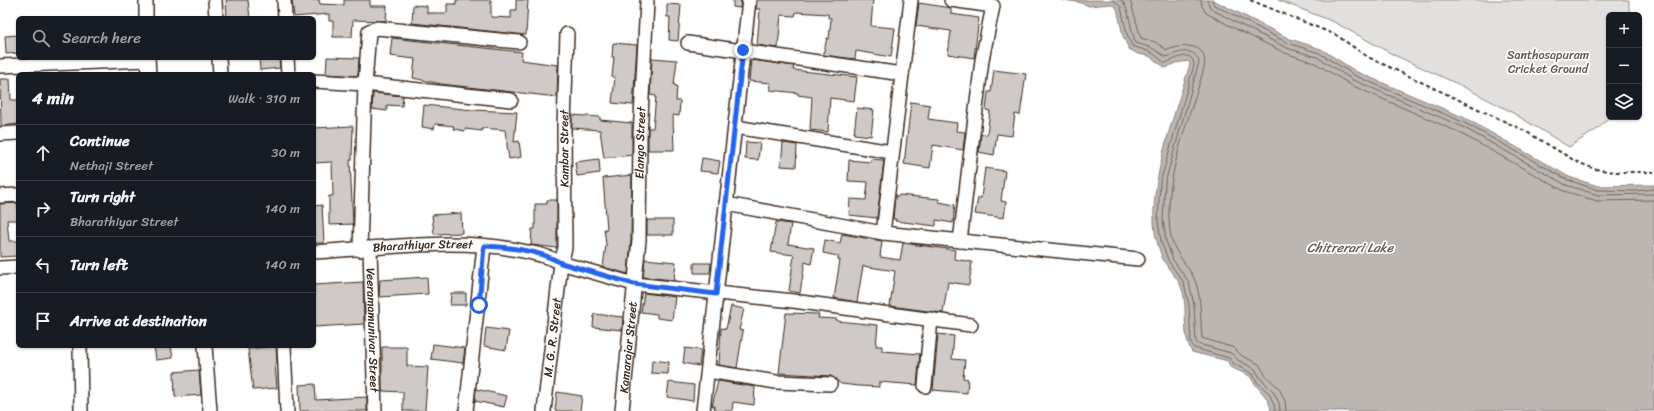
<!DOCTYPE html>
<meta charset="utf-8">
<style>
body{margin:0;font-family:Sriracha,sans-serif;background:#20242c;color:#f1f3f6}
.controls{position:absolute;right:12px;top:12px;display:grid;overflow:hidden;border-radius:6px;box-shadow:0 1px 3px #0004}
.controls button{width:36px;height:36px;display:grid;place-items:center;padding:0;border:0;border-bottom:1px solid #363941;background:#171b24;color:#f1f3f6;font:20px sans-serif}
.stop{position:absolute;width:12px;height:12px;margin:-9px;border:3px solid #2563eb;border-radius:50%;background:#fff}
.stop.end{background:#2563eb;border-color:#fff;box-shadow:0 1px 4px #0008}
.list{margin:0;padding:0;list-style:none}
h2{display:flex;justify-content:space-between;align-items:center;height:52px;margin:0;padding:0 16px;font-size:17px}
h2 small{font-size:13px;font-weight:400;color:#9ea1a6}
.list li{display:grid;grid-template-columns:26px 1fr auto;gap:12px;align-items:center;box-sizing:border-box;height:56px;padding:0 16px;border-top:1px solid #363941}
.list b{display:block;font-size:15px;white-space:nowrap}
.list p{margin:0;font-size:13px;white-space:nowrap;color:#9ea1a6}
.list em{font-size:13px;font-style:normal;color:#9ea1a6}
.icon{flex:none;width:22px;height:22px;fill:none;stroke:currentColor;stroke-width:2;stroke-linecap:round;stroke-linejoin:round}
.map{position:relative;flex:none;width:1654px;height:411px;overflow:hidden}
.search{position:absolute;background:#171b24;box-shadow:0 1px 3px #0004;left:16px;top:16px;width:300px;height:44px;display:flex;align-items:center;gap:10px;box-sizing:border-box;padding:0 14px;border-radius:6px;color:#9ea1a6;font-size:15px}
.panel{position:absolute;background:#171b24;box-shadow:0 1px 3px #0004;left:16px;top:72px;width:300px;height:276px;border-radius:6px}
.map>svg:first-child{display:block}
.green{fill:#e2e0de;stroke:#8e857e}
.water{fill:#bcb6b3;stroke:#887e77}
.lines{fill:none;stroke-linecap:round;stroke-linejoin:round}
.shore{stroke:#6f625a;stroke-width:1}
.building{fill:#cfcac7;stroke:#3b2a1e}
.street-casing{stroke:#3b2a1e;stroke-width:16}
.path{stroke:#3b2a1e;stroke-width:2;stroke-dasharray:4 3;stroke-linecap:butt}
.street{stroke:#fff;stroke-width:13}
.route{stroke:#2563eb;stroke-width:5}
.labels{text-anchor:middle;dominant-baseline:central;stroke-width:3.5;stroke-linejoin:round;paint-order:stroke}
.park-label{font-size:12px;fill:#65584e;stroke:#fff}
.street-label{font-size:12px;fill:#3b2a1e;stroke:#fff}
.water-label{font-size:13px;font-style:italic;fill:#685b52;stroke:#fff}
</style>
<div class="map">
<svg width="1654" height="411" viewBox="0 0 1654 411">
<rect width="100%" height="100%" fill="#fff"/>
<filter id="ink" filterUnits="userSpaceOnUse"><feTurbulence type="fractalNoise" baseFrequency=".025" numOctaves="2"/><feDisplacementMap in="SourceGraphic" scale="8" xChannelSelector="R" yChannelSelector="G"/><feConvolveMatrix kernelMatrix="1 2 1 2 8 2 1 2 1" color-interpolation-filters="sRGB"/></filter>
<g filter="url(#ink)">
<polygon class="green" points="1278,0 1629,0 1629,15 1609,15 1609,117 1599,128 1569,147 1508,110 1460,85 1394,55 1334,22"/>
<path class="water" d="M1062,0H1213L1290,39L1321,49L1357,72L1465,118L1569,177L1598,186L1654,185V411H1271C1270,396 1256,389 1250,376L1230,367L1228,361L1192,352C1180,332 1190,305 1180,284C1177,277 1169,271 1166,264C1162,259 1160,251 1158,245C1142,197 1176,112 1190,64L1189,61L1175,63L1166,68L1149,56L1138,54L1129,49L1123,36L1117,8L1111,4L1089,6L1078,2Z"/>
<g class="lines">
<g class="shore">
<path d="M1113,0L1121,7L1127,34L1132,46L1151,52L1165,63C1174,60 1193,48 1194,65L1160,183L1158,221L1161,242L1169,262L1184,283L1189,305L1191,343L1194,348L1229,358L1234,364L1253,374L1257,382L1269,393L1274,405L1275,411"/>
<path d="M1121,0C1130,7 1130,31 1136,43L1152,48L1166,57C1178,53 1194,45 1199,62L1165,183L1163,220L1166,241L1173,260L1189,282L1194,305L1196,342L1198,344L1231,353L1238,360L1255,369L1261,379L1273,391L1279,403L1280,411"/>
<path d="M1130,0L1141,38L1155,42L1167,50C1184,44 1209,42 1204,68C1189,122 1161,181 1171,238C1175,254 1187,264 1194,278C1202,296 1200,319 1202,338L1234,348L1242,356L1259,364L1266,376L1279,388L1285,401L1286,411"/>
<polyline points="1201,0 1202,6 1206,13 1236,29 1285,53 1315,63 1351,85 1458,132 1564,191 1597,201 1654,200"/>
<polyline points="1207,0 1211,9 1239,24 1287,48 1317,57 1353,80 1461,126 1566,185 1598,195 1654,194"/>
<polyline points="1212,0 1214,5 1288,43 1319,53 1356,76 1463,122 1568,180 1598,190 1636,191 1654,189"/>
</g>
</g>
<g class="building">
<polygon points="226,0 248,0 250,18 227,18"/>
<polygon points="292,0 319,0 320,4 344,5 344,0 370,0 370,6 387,6 386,21 353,20 352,37 333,37 333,21 329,21 329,14 294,17"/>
<polygon points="456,0 491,0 491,17 511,18 511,10 516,10 516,0 528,0 526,35 412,23 413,5 427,6 427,13 447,13 447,4 456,4"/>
<polygon points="733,0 741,0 740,8 733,7"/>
<polygon points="757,0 873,0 871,26 895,28 891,57 856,51 855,59 823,55 827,38 829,39 831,18 828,18 828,14 796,12 795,16 781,15 778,48 757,45 760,9 756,9"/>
<polygon points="919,3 951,8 951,14 979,18 974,58 948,54 951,31 916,26"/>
<polygon points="667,4 681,5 678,41 669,40 670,17 667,17"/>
<polygon points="18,35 18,53 6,54 5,36"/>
<polygon points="392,38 522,52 521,60 558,65 557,97 441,84 413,78 415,59 390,56"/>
<polygon points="613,43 637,45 633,105 612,103 615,77 612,77 614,57 612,57"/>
<polygon points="327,57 359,58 358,76 326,74"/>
<polygon points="259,58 279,58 280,68 260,70"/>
<polygon points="652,58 677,60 674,85 677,86 676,101 680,101 679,116 673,115 674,150 648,150 648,128 653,128 656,96 650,95"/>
<polygon points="751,60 794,66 793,70 857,77 854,101 830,98 828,132 810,130 812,97 798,95 798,93 770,90 771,83 749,81"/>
<polygon points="994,70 1026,74 1020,115 1015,114 1012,136 997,134 994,155 979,152 981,134 987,135 990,111 986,110 988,92 991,92"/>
<polygon points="0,79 10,79 11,100 18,100 18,124 1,126"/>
<polygon points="373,93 403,96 402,106 387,105 387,111 372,109"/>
<polygon points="911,102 930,105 928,119 957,123 956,131 965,132 963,150 933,145 930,168 904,164"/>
<polygon points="424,105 473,110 517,112 514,142 519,141 521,157 509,159 505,130 482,128 482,131 465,129 465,131 453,129 454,126 435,124 434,129 422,127"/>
<polygon points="857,108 874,110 871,136 854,134"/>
<polygon points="572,115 600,117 600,120 632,123 632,155 604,158 600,130 572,128"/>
<polygon points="353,126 352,160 350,160 353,224 329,225 329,196 333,196 332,162 314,163 314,128"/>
<polygon points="746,142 760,143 758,160 745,159"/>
<polygon points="783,143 797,145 796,167 781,166"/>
<polygon points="702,158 720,161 718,173 700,171"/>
<polygon points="599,159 600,173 577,176 575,162"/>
<polygon points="871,159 884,160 877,218 849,215 850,199 866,200 868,182 848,181 849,160 870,162"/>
<polygon points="985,168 1005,171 1001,201 1006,202 1004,218 975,214 978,198 981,198"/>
<polygon points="632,175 631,240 628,274 603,267 606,244 604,229 607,229 603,178"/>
<polygon points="899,195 939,199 939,202 955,205 953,223 936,220 936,226 895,221 896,219 893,219 895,196 899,196"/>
<polygon points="547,200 557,200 557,248 531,245 532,229 535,229 535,204 547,204"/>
<polygon points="18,203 18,220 7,220 9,241 18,241 18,256 0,257 0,204"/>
<polygon points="322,205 324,243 314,243 314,206"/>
<polygon points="461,213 462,233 434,234 432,215"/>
<rect x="647" y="220" width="26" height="15"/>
<polygon points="776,222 791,224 788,244 814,248 811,264 805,262 800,293 789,291 794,255 771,252"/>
<polygon points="842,234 882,241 880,257 900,260 903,243 955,250 954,259 972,262 969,285 948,282 943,313 890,306 895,271 863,266 857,302 834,298 840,260 838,260 838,256 823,253 825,240 840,243"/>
<polygon points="645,259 676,262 674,280 643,277"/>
<polygon points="694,263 711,263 710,273 694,273"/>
<polygon points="427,277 428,294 379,297 380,280"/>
<polygon points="363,282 364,324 314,327 314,285"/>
<polygon points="451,293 466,293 466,305 450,305"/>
<polygon points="644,293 675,297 672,320 657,318 657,314 641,312"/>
<polygon points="731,306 744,309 739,330 743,331 737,368 719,365 721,328 726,329"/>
<polygon points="786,313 819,314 818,318 837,319 837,321 878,325 876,346 882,346 882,351 920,354 917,385 879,382 879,387 859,386 841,384 831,376 779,373"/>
<polygon points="594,314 623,317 622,330 593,327"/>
<polygon points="486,328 509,331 506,350 484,346"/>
<polygon points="938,334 954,336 952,359 965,360 963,378 968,379 967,393 933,390"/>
<polygon points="433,344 465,348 463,363 431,359"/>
<polygon points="154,346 171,346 173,358 156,360"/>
<polygon points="276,346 277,364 275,364 277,388 253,390 248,349"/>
<polygon points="382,347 407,347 407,366 428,367 425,411 403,411 403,392 382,391"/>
<polygon points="685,348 701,350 699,366 683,363"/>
<polygon points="652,360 669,362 668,374 651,373"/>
<polygon points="199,370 201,395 175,397 174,372"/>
<polygon points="718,381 755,387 754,405 733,402 732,411 714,411 715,406 712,406"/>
<polygon points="669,382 694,385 693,401 667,397"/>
<polygon points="315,384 316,400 367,397 367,411 300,411 299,385"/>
<polygon points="476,389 507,396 504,407 475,401"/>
<polygon points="557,392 582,396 580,411 555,411"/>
</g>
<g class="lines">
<defs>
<g id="street">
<polyline points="146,0 146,18"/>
<polyline points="215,0 216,18"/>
<polyline points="284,0 285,18"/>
<polyline points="911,0 883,233 1138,259"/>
<polyline points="951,0 993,6 982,60 960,241"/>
<polyline points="688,43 902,74"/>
<polyline points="148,58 149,74"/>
<polyline points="219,58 220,74"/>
<polyline points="287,58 288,74"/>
<polyline points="0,66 148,60"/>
<polyline points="314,81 365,84 511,100"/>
<polyline points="735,127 892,152"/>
<polyline points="0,134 18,133"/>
<polyline points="0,196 18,195"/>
<polyline points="726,204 883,233"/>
<path id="s1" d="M370,249L375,411"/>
<polyline points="360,250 365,84 369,31 377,28 519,42"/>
<path id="s2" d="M314,252C383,248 455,237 523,251C537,254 549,256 561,263L634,284L793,301L971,325"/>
<polyline points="0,268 18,267"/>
<polyline points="80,346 81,411"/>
<polyline points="205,346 210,411"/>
<polyline points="284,346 287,411"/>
<polyline points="708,371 776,382 830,384"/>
<polyline points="925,386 931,319"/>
<polyline points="466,411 484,246"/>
<path id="s3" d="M544,411L561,263L565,248L564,126L567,34"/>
<path id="s4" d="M622,411L639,240L640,136L647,2"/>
<polyline points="703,411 749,0"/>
</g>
</defs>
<use href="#street" class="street-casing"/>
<polyline class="path" points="1250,0 1336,35 1368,57 1525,131 1577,162 1595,169 1614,172 1654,172"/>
<use href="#street" class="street"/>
</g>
</g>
<g class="lines" filter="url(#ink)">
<path class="route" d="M479,305L484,246C509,247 539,250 561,263L634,284L716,294L743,50"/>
</g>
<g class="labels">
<g class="park-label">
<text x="1548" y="55">Santhosapuram<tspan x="1548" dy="14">Cricket Ground</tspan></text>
</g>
<g class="street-label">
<text stroke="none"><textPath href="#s4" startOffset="269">Elango Street</textPath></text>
<text stroke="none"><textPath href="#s3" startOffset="264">Kambar Street</textPath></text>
<text stroke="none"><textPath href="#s2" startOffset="109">Bharathiyar Street</textPath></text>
<text stroke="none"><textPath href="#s1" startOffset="81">Veeramamunivar Street</textPath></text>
<text stroke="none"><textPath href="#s3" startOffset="74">M. G. R. Street</textPath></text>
<text stroke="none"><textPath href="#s4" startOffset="64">Kamarajar Street</textPath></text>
</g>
<g class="water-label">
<text x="1350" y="247">Chitrerari Lake</text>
</g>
</g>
</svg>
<div class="controls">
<button>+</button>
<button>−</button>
<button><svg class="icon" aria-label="layers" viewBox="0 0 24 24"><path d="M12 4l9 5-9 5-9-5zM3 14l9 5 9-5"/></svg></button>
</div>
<div class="stop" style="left:479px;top:305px"></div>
<div class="stop end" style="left:743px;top:50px"></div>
<div class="search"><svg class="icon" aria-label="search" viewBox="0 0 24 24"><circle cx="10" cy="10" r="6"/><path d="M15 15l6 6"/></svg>Search here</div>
<section class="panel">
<h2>4 min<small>Walk · 310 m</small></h2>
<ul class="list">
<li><svg class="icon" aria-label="ahead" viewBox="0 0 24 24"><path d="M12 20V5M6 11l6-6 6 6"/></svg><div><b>Continue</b><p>Nethaji Street</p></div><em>30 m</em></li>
<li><svg class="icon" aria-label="right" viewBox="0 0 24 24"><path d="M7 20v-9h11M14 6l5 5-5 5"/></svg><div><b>Turn right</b><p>Bharathiyar Street</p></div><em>140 m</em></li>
<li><svg class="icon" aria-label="left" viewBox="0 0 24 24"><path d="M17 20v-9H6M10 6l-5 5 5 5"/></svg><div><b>Turn left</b></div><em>140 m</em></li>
<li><svg class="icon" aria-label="arrive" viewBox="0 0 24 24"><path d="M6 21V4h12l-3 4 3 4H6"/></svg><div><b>Arrive at destination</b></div></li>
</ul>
</section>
</div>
